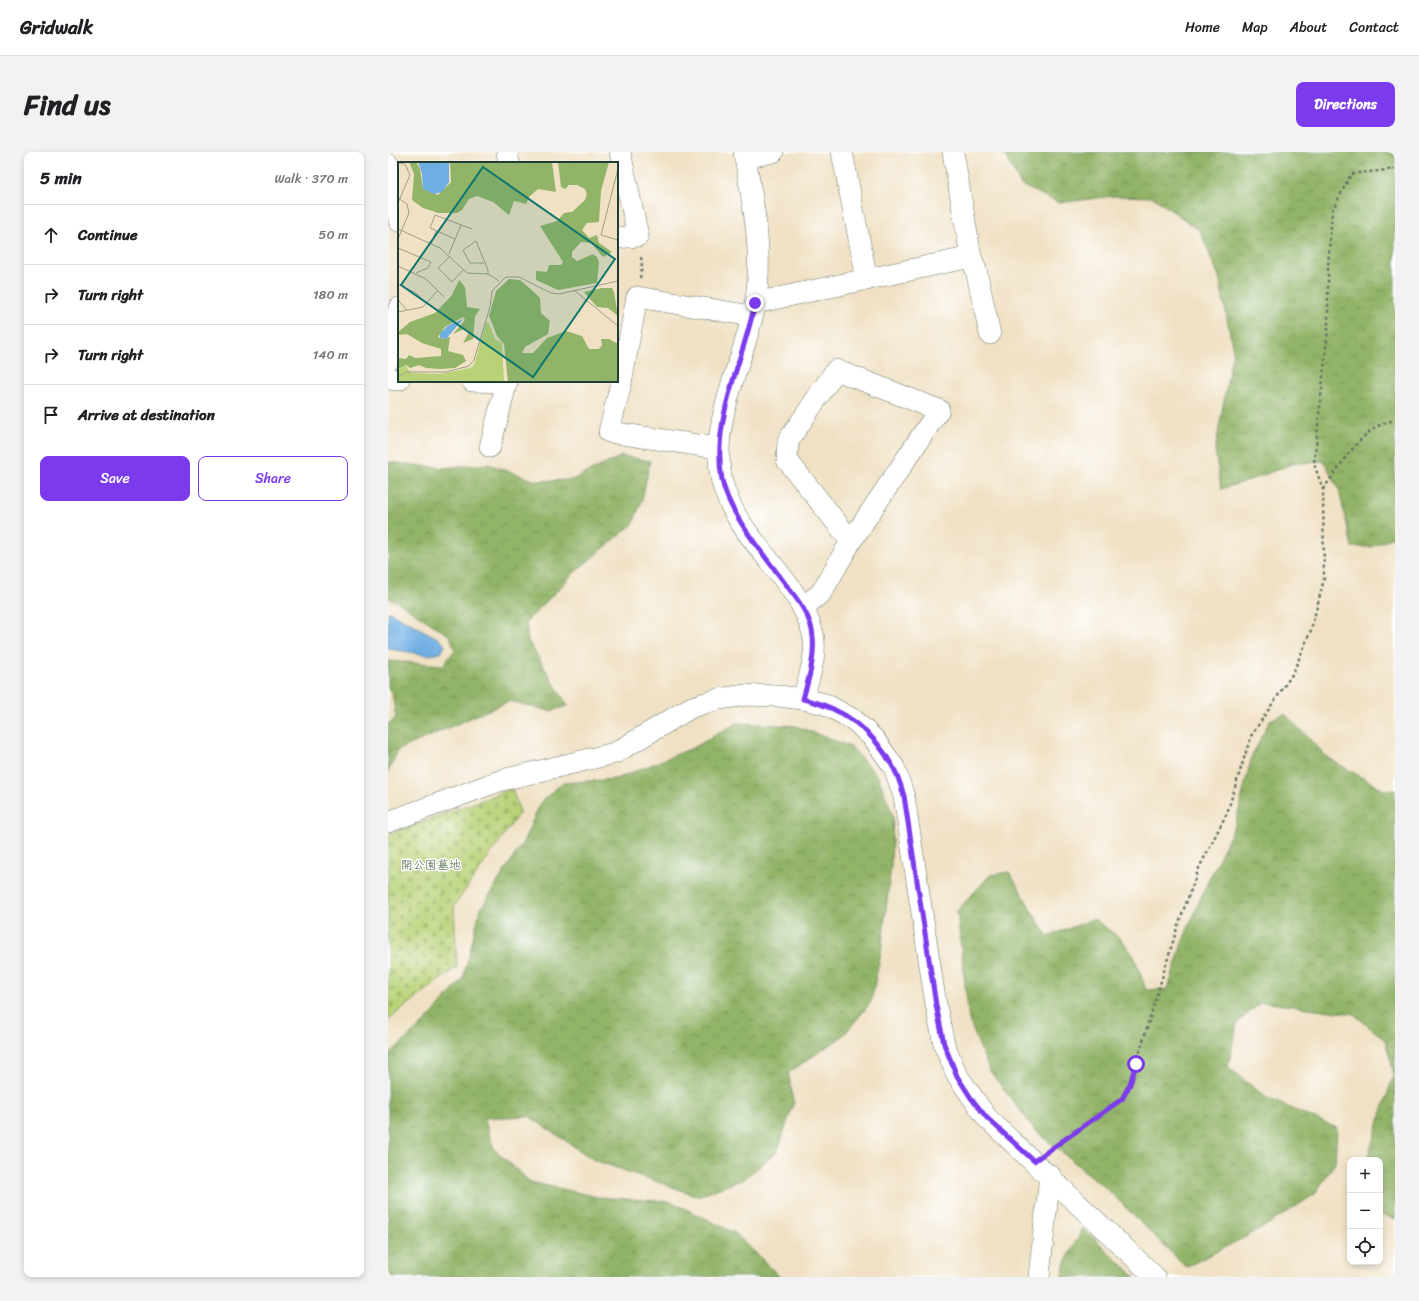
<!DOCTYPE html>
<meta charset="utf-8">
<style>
body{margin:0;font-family:Sriracha,"Klee One",sans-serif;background:#f2f2f2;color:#202124}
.controls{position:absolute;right:12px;bottom:12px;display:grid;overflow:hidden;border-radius:8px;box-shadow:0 2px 6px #0003}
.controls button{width:36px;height:36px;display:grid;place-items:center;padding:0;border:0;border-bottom:1px solid #e0e0e0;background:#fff;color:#202124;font:20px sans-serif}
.stop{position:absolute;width:12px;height:12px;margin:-9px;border:3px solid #7c3aed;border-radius:50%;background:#fff}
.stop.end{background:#7c3aed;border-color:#fff;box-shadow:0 1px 4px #0008}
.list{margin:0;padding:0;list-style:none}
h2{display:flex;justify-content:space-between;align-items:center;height:52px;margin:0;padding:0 16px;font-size:17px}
h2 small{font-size:13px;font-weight:400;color:#757577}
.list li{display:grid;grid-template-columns:26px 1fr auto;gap:12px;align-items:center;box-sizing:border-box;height:60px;padding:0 16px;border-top:1px solid #e0e0e0}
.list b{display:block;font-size:15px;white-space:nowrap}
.list em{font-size:13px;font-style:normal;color:#757577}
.actions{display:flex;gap:8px;padding:12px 16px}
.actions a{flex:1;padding:9px 0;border:1px solid #7c3aed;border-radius:8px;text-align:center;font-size:14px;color:#7c3aed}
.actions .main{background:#7c3aed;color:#fff}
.icon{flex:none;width:22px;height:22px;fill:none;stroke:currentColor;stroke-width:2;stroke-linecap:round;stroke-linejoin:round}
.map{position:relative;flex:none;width:1007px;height:1125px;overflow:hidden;border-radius:8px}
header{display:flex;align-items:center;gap:24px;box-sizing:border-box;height:56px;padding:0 20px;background:#fff;border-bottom:1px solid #e0e0e0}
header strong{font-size:19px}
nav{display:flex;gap:22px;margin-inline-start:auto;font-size:14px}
.intro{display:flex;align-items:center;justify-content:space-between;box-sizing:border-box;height:96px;padding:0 24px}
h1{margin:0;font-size:28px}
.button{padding:10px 18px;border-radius:8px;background:#7c3aed;color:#fff;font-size:14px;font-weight:700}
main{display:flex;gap:24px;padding:0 24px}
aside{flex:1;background:#fff;border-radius:8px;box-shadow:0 2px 6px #0003}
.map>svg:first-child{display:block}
.forest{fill:url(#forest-crowns);stroke:#58784e}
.cemetery{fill:url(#cemetery-stones);stroke:#6c8856}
.water{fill:#6eaee2;stroke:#46768b}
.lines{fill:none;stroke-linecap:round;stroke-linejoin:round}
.minor-casing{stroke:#687666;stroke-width:22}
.path{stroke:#687666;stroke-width:2.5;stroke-dasharray:3 3;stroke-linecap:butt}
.minor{stroke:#fff;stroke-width:21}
.route{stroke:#7c3aed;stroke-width:5}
.labels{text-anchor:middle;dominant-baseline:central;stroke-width:3;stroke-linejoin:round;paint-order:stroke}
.park-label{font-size:12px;fill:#466245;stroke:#fff}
.inset-road{fill:none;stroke:#9c9f8a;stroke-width:1}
.view{fill:#0f766e;fill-opacity:0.15;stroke:#0f766e;stroke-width:2}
.inset-edge{fill:none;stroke:#1f3d34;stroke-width:2}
</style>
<header>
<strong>Gridwalk</strong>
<nav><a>Home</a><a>Map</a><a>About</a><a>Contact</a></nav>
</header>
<div class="intro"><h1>Find us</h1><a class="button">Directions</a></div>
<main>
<aside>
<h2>5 min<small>Walk · 370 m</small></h2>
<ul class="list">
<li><svg class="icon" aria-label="ahead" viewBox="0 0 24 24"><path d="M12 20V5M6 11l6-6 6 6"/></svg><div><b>Continue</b></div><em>50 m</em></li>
<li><svg class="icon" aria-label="right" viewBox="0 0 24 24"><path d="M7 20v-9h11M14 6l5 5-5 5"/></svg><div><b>Turn right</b></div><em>180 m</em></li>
<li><svg class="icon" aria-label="right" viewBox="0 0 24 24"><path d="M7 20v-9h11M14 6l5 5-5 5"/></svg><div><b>Turn right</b></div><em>140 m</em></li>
<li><svg class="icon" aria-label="arrive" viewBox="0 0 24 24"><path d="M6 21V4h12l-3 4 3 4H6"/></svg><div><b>Arrive at destination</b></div></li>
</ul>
<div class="actions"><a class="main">Save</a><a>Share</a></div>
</aside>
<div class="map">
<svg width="1007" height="1125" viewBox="0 0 1007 1125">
<defs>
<pattern id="forest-crowns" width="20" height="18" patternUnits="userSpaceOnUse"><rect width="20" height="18" fill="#92b468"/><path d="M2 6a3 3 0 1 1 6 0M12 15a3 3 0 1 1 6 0" fill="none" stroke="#779456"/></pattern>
<pattern id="cemetery-stones" width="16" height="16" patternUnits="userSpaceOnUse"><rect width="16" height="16" fill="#b9d277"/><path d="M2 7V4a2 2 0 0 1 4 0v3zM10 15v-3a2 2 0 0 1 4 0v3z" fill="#9fb568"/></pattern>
</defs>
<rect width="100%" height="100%" fill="#fff"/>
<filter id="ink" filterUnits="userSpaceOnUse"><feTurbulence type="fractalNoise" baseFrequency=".025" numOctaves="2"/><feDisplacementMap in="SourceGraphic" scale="8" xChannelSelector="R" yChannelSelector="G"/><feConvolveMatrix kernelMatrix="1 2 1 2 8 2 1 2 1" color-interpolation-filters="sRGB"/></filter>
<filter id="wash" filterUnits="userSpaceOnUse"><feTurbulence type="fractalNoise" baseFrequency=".012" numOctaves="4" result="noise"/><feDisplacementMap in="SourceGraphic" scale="16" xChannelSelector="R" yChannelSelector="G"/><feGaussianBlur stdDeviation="0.9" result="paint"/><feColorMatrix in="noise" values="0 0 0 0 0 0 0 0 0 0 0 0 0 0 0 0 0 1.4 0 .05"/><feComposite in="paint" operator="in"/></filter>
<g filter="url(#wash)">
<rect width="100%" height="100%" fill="#f0e1c4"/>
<g class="forest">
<polygon points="615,0 1007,0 1007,384 983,395 964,395 951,338 936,309 904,312 865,327 833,337 827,298 845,198 831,125 812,79 765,45 725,44 671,51 633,33"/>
<polygon points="234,304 262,309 254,348 245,372 188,419 138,470 140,489 180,554 162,559 121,549 10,598 0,620 0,572 8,566 4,540 0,537 0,509 55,513 67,498 62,484 10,450 0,446 0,310 56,316 100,312 148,329 184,328"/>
<path d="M897,562L940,606L996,638H1007V1067L992,1062V1008H979L1006,921L997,888L966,862L873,850L849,871L840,915L879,946L949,976L947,1011L927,1042L873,1077L798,1115L720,1038L648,979L601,918L581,868L569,759L602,723L621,720C635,741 645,764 660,784L706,767L733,787L747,806L758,838L780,837L794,791L816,738L847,673L864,604L882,568Z"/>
<polygon points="349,571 408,574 463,595 490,624 505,664 503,714 493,801 483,850 455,884 400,921 406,950 389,1000 356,1027 310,1044 206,1008 141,964 96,966 106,997 142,1030 210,1045 284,1050 347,1081 392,1125 0,1125 0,903 38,869 75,827 92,758 135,690 153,650 174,631 228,627 307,595"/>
<polygon points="695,1076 747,1125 675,1125 676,1113"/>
</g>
<polygon class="cemetery" points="124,637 132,660 66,754 69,815 0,868 0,683"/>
<polygon class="water" points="0,459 51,487 57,493 53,501 40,503 0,497"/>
</g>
<g filter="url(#ink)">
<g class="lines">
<defs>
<g id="minor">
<polyline points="119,0 121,11"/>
<path d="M356,0C365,51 376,101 367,153C356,211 320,270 334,330C348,387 411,426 425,482C430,503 420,527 415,547"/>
<polyline points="454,0 479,128"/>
<polyline points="565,0 583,105 588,118 602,182"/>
<polyline points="357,6 385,0"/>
<polyline points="0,12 11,69"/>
<polyline points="229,86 250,84 232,0"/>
<polyline points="367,151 583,105"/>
<polyline points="0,208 11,156"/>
<polyline points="0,227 11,228"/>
<polyline points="84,229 119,230"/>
<polyline points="102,295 119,229"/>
<polyline points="330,296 221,280 233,231 249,145 364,164"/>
<polyline points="415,455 433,441 463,389 551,258 448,218 400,289 399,308 463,389"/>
<polyline points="0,670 114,628 227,601 304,555 331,547 358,543 390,544 415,547 437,552 466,568 486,587 506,615 516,644 548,853 556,892 569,923 599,966 767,1125"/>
<polyline points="651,1125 662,1023"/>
</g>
</defs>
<use href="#minor" class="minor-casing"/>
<g class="path">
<polyline points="252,126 254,115 253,105"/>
<path d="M935,337C955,312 973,274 1007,268"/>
<polyline points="662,998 734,947 742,932 790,773 811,716 839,661 863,584 905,521 923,478 936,427 935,337 926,312 940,177 940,114 944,59 963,22 1007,17"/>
</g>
<use href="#minor" class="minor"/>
</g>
</g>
<g class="lines" filter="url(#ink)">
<path class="route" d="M367,151C355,210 323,268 334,328C341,363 378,405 399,434C410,448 424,466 425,485C427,506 421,526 415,547C456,556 485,578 505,615C510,623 513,634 516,644L548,853L556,892L569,924L583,946L599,966L646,1009L734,947L742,932L748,912"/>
</g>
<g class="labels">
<g class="park-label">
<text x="43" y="713">開公園墓地</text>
</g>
</g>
<g transform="translate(10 10)">
<rect width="220" height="220" fill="#f0e1c4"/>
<path d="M11,0H18L22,7L25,27L40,33L53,20L52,0H154L158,30L140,27L131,35L128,42L116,39L111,53L95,40L79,34L71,37L64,48L59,51H40L25,46L14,38L16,12ZM160,0H211L203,29L201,60L189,61L184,68L191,76L199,73L201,81L214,90L205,95L193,81L183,80L174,90V95L179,99L195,92L199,95L201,100L199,121L160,128L138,118V109L149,110L151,103H163L165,100L142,64L159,59L166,51L174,50L187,38L189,32L187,27L179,23H171L167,27L163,25ZM111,117L122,118L137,131L142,136L143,151L152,159L150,172L127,185L124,191H135L149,176L168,169L184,174L191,187H201L204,183L203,177H211L220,182V220H110L106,182L99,174L91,154L98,129ZM61,118L67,125L69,145L82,147L77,154L75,177L65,181L70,172V168L66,167L55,172L67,158L65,155L47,165L40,175L46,177L52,175L50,189L65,193L68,199L57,206L43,207L28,206L21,203L12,206L8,203L0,207V196L8,197L11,193L17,196L43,194V187L24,181L9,172L0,173V170L12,160L37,151L54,133ZM204,126H214L216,130L220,154L210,146L199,145L186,130Z" fill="#92b468"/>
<path d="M88,160L91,161L97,177L104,181L106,220H0V208L7,203L13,211L42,212L72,206L76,203Z" fill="#b9d277"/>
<path d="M20,0H51V20L44,30L36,32L25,27L24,12ZM65,157L48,177L42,176V171L51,163Z" fill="#6eaee2"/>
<path class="inset-road" d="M0,1L7,2L12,13L0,41M220,7L203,73L220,78M0,36L9,42L11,51L0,77M0,67L42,86L69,111L90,112L101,119M57,77L32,66L37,53L74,67M33,82L38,69M0,86L33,100L30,106L18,111M51,92L63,63M52,94L40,106L54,120L65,108M86,101H72L65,88L78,79L90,108V112M0,104L28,117L46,135M0,122L18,131L29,142M177,129L220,164M0,138L9,148M0,150L25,145L40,128M0,215L8,210H48L71,204L76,198L92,145L94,129L108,115H121L153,131L161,132L220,119"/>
<path class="view" d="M85,5L217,97L135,215L3,123Z"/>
<rect width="220" height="220" class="inset-edge"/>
</g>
</svg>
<div class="controls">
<button>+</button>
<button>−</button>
<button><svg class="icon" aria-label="locate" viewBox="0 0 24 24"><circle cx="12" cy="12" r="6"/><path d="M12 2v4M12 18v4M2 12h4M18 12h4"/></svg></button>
</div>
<div class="stop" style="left:748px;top:912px"></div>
<div class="stop end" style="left:367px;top:151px"></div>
</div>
</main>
